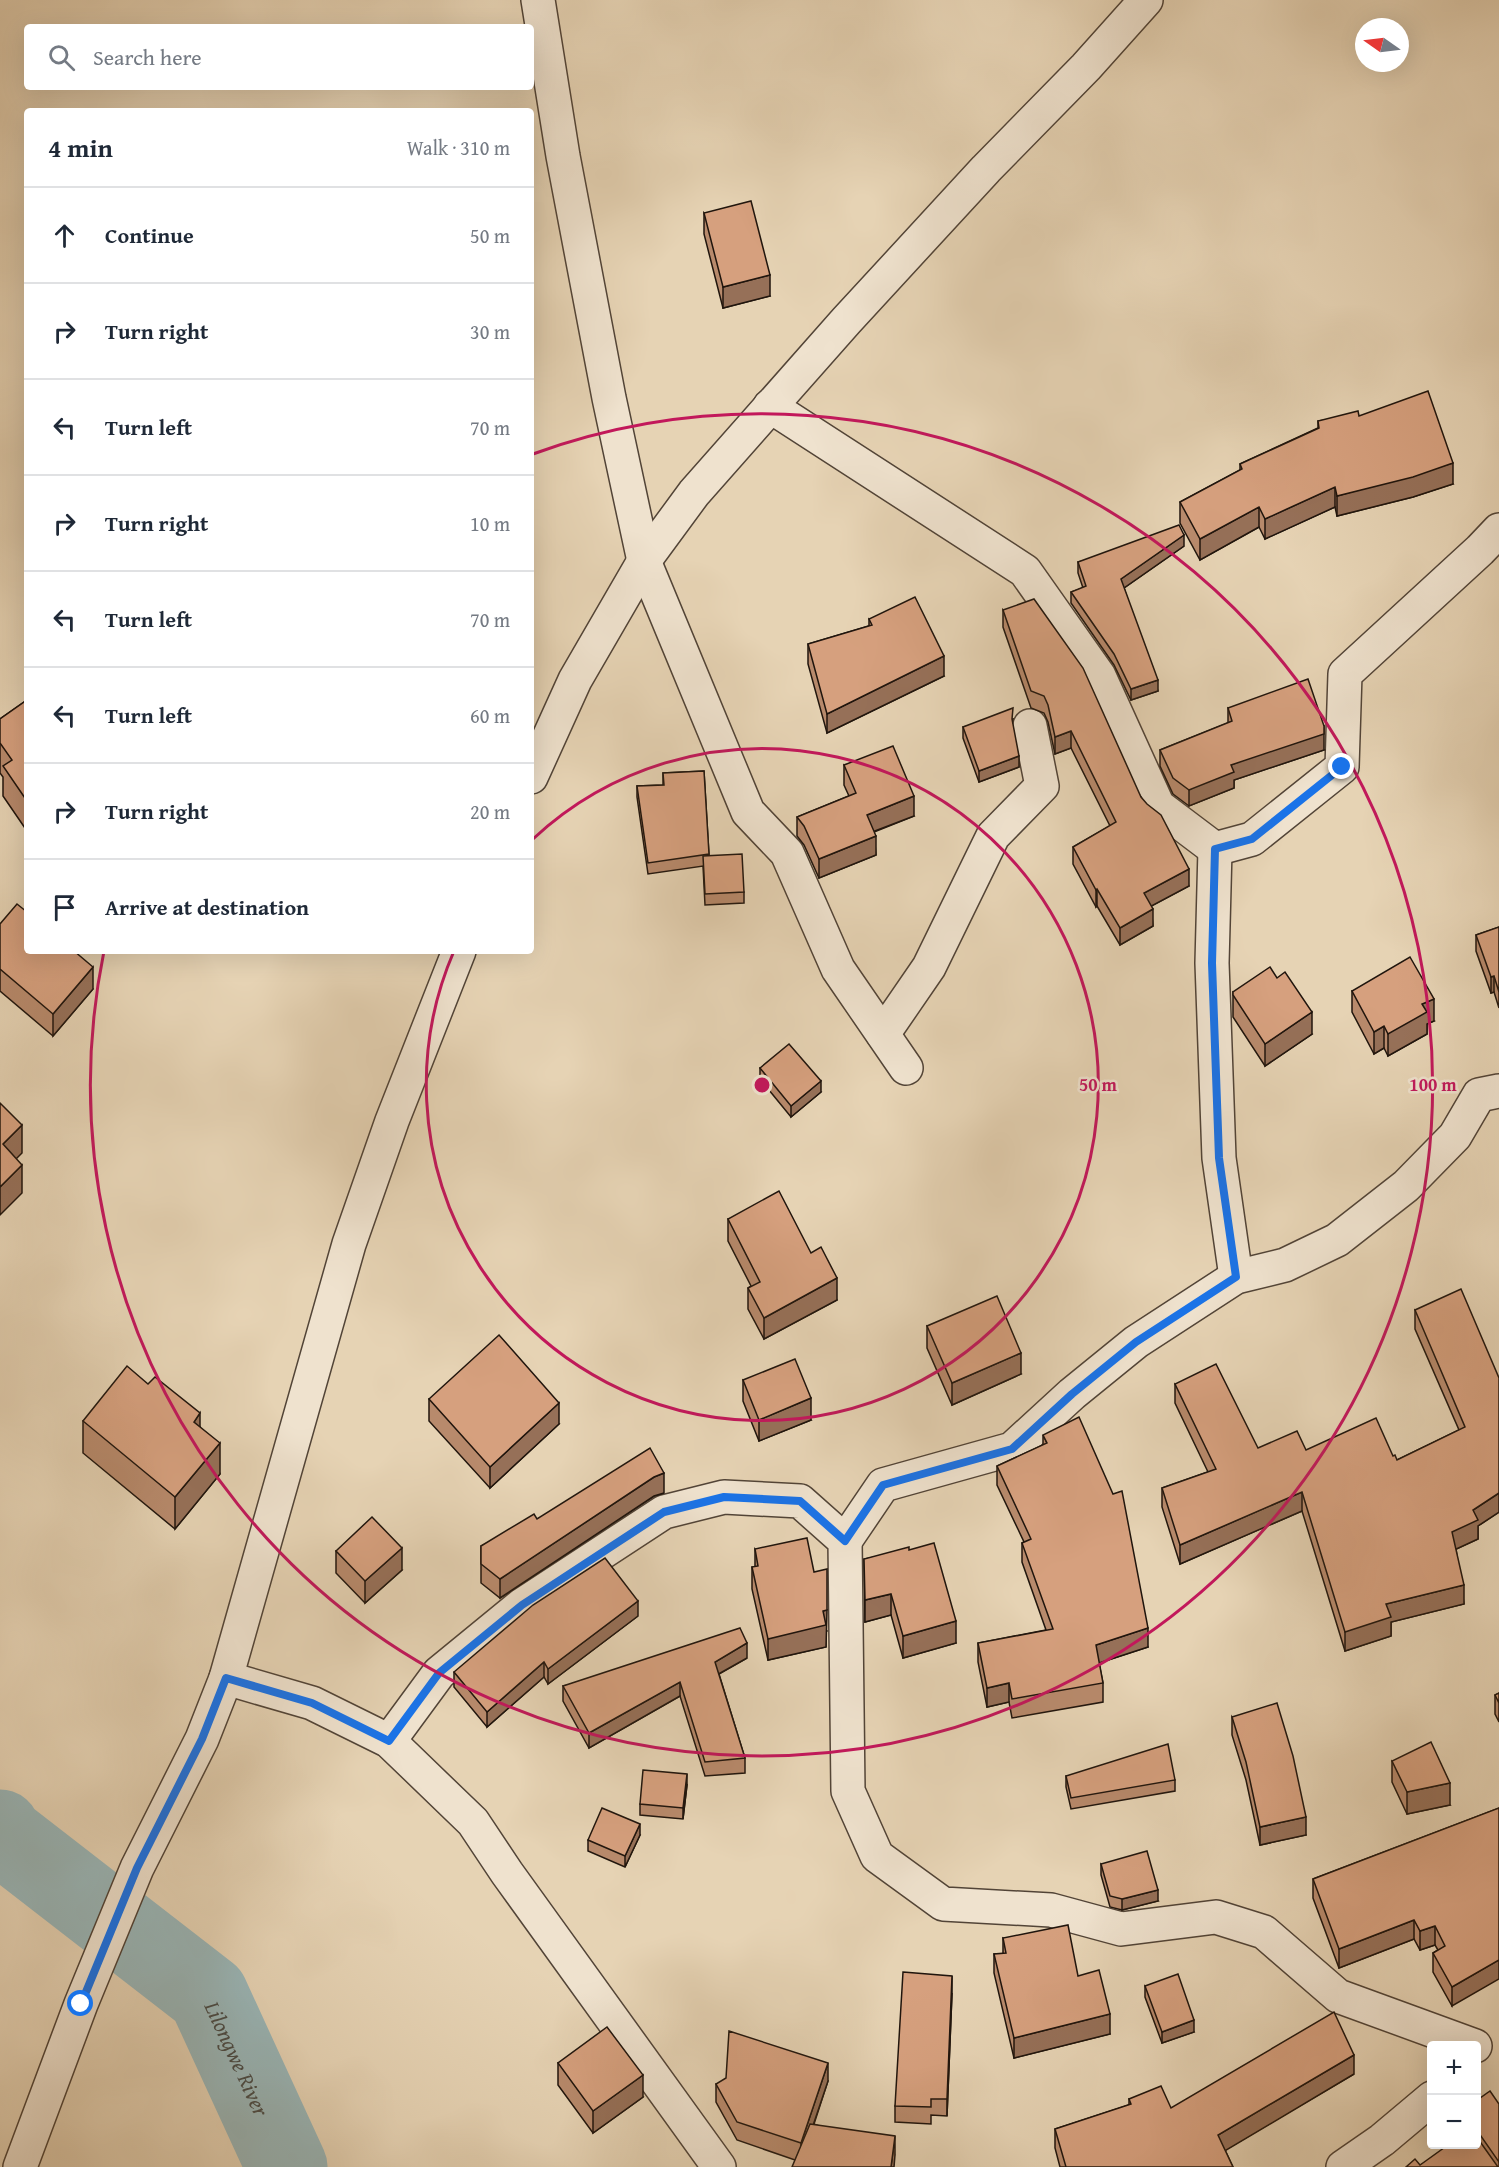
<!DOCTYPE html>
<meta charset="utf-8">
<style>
body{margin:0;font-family:"Gentium Book Plus",serif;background:#f6f6f7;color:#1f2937}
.controls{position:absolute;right:18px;bottom:18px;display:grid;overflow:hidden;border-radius:6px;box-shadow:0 6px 24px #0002}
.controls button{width:54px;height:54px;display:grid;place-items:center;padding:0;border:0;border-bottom:2px solid #e0e1e3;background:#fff;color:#1f2937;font:30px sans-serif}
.compass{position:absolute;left:1355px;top:18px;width:54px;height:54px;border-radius:50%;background:#fff;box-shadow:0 6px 24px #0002;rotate:284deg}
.stop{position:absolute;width:18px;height:18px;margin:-14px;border:4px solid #1a73e8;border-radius:50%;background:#fff}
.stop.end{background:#1a73e8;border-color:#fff;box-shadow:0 2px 6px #0008}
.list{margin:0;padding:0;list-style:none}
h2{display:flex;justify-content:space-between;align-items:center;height:78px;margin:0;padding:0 24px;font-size:26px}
h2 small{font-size:20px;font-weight:400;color:#747a83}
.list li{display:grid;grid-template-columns:39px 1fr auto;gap:18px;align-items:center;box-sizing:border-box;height:96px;padding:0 24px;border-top:2px solid #e0e1e3}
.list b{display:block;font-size:22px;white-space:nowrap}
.list em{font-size:20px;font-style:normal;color:#747a83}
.icon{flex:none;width:33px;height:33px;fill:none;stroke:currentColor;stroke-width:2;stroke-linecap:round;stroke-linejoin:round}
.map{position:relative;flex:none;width:1499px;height:2167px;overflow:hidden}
.search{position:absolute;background:#fff;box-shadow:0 6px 24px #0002;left:24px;top:24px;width:510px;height:66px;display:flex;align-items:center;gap:15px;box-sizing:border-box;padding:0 21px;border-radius:6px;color:#747a83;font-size:22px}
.panel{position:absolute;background:#fff;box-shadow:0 6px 24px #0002;left:24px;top:108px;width:510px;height:846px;border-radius:6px}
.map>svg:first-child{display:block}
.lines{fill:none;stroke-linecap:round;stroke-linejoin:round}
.river{stroke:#9ab6b7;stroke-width:81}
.minor-casing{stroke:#524437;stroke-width:36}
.tertiary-casing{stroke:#524437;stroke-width:36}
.minor{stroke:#efe2ce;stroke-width:33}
.tertiary{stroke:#efe2ce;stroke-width:33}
.wall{fill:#b88a6c;stroke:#20150d;stroke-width:1.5}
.shaded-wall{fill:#967058;stroke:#20150d;stroke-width:1.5}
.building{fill:#d6a07e;stroke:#20150d;stroke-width:1.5}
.route{stroke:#1a73e8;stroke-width:8}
.ring{fill:none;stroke:#c2185b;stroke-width:3}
.labels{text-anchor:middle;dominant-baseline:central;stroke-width:5;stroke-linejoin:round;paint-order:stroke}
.water-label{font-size:22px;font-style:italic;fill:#4b4d48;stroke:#efe2ce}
.centre{fill:#c2185b;stroke:#efe2ce;stroke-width:3}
.ring-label{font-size:18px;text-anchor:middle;font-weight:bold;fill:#c2185b;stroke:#efe2ce;stroke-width:5;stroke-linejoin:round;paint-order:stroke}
</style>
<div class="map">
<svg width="1499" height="2167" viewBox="0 0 1499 2167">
<rect width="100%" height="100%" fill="#e6d3b4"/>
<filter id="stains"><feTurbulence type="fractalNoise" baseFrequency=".00333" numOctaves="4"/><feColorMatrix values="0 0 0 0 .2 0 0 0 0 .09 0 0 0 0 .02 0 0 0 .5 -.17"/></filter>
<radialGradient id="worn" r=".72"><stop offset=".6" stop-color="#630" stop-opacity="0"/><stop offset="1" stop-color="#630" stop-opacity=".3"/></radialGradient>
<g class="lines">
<path class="river" id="s1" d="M0,1830L3,1836L208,1995L287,2167"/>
<defs>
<g id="minor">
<polyline points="538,0 563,156 609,398 644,561 748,812 787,853 838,969 906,1068"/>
<polyline points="770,406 1025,571 1099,676 1158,806 1215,849 1252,839 1342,767 1345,674 1480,550 1499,530"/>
<polyline points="1215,849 1212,963 1219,1158 1236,1277"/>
<polyline points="883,1034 929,967 993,836 1042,786 1030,726"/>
<polyline points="845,1541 883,1485 1012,1449 1072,1394 1136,1342 1236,1277 1285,1265 1337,1240 1406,1186 1455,1136 1479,1095 1499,1091"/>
<polyline points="389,1741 439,1673 522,1605 664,1512 724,1497 800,1501 845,1541 848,1791 877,1856 943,1904 1051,1910 1121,1929 1216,1917 1264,1932 1338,1996 1475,2046"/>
<polyline points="1343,2167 1382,2140 1432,2098"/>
</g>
<g id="tertiary">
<polyline points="531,777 575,680 644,561 694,493 846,321 986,169 1086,67 1146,0"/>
<polyline points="226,1678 312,1703 389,1741 473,1822 507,1873 719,2167"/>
<polyline points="20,2167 81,2004 137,1868 202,1739 226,1678 349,1244 392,1121 459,951"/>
</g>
</defs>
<use href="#minor" class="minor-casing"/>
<use href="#tertiary" class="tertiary-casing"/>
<use href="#minor" class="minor"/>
<use href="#tertiary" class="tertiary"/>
</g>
<g class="wall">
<polygon points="704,213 770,296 723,308 704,234"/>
<polygon points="1359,416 1453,484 1413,497 1337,516 1335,507 1265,539 1259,527 1200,560 1180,523 1180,502 1240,470 1240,464 1318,428 1318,421"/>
<polygon points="1184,546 1124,588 1158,691 1131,700 1114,665 1071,603 1071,592 1083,588 1078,573 1078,562"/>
<polygon points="1003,610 1141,797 1189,886 1151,906 1153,926 1120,945 1097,906 1096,907 1073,864 1073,847 1110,826 1071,748 1055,754 1048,722 1044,713 1031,708 1003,627"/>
<polygon points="869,619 944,676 827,733 808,664 808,644 869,626"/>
<polygon points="27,700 27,831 3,796 3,777 0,773 0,719"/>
<polygon points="1228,708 1324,750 1234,780 1234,788 1189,806 1173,794 1160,766 1160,750 1228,723"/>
<polygon points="1013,719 1012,723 1019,767 979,782 963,738 963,727"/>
<polygon points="844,765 914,816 874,832 876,855 819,878 804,845 797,836 797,817 849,796 844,785"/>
<polygon points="704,771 709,855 744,892 744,903 705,905 703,866 648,874 637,797 637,786 663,785 663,773"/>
<polygon points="0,924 93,989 53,1036 0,991"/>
<polygon points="1499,927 1499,1008 1494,992 1491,993 1476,951 1476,935"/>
<polygon points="1352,991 1434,1021 1427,1024 1427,1034 1388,1056 1384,1048 1374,1054 1352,1012"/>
<polygon points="1233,992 1312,1034 1265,1066 1233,1017"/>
<polygon points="760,1068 821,1092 791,1117 760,1079"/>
<polygon points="728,1219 811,1253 837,1300 764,1339 748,1309 748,1288 751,1286 728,1241"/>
<polygon points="1415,1310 1499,1378 1499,1512 1478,1526 1478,1539 1456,1549 1464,1604 1391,1622 1391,1636 1345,1651 1302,1511 1180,1564 1162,1507 1162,1488 1208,1472 1175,1403 1175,1384 1258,1448 1306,1450 1393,1456 1397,1460 1459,1430 1415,1329"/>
<polygon points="927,1326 1021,1374 952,1405 927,1348"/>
<polygon points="743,1380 811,1420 759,1441 743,1401"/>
<polygon points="429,1399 559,1424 490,1488 429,1421"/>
<polygon points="83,1421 200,1427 220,1474 175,1529 83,1453"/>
<polygon points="1043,1435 1148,1647 1099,1663 1103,1683 1103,1702 1012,1718 1009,1702 987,1707 978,1662 978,1643 1046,1630 1022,1562 1022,1543 1024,1542 997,1485 997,1466 1043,1445"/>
<polygon points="664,1493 654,1496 500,1598 481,1583 481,1546 537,1519"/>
<polygon points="755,1549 827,1631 826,1632 826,1647 768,1660 752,1589 752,1567 755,1567"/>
<polygon points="909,1550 956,1643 903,1658 891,1615 865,1622 864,1559"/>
<polygon points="336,1551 402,1570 365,1603 336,1573"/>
<polygon points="638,1616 548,1684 544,1677 487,1727 454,1687 454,1672"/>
<polygon points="747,1658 719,1674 745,1758 745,1773 705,1776 680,1696 589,1748 563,1701 563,1686"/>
<polygon points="1499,1693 1499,1722 1495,1714 1495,1695"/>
<polygon points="1232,1717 1306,1835 1260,1845 1246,1780 1232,1735"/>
<polygon points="1392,1761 1450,1805 1407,1814 1392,1782"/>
<polygon points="1066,1776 1175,1780 1175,1791 1071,1809 1066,1787"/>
<polygon points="687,1785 683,1819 640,1815 640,1804"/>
<polygon points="1499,1808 1452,2006 1433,1972 1433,1953 1438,1950 1435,1945 1420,1950 1414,1939 1339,1968 1313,1898 1313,1879"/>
<polygon points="640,1835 625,1867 588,1851 588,1840"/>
<polygon points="1101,1864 1158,1901 1122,1910 1110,1907 1101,1875"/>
<polygon points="1003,1938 1078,1976 1110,2034 1014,2058 994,1973 994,1954 1003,1954"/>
<polygon points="1145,1986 1194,2032 1162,2043 1145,1997"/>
<polygon points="952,1993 947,2116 931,2115 931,2124 895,2122 895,2106"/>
<polygon points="558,2063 643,2097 593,2133 558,2085"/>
<polygon points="1354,2074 1225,2150 1233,2167 1060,2167 1055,2148 1055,2129 1129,2105 1129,2099 1171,2108"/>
<polygon points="828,2081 814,2124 895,2155 795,2160 737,2140 716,2102 716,2084"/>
<polygon points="1476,2101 1499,2104 1499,2167 1406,2167 1420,2165 1476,2145"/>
</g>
<g class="shaded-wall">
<polygon points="770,275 770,296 723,308 723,287"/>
<polygon points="1453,463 1453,484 1413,497 1337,516 1337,496"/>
<polygon points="1335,487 1335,507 1265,539 1265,519"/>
<polygon points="1259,507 1259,527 1200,560 1200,539"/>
<polygon points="1184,535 1184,546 1121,590 1121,579"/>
<polygon points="944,656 944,676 827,733 827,714"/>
<polygon points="1158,680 1158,691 1131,700 1131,689"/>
<polygon points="1324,726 1324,750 1234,780 1234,788 1189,806 1189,790 1231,765"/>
<polygon points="1071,731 1071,748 1055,754 1055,737"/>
<polygon points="1019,756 1019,767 979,782 979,771"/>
<polygon points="914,796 914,816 867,834 867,815"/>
<polygon points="876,836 876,855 819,878 819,859"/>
<polygon points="1189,869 1189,886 1144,910 1144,893"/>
<polygon points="1097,889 1097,906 1096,907 1096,890"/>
<polygon points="1153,909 1153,926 1120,945 1120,928"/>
<polygon points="93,967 93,989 53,1036 53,1014"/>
<polygon points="1494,976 1494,992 1491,993 1491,977"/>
<polygon points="1434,999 1434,1021 1427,1024 1427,1034 1388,1056 1388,1034 1422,1004"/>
<polygon points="1312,1012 1312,1034 1265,1066 1265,1044"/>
<polygon points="1384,1026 1384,1048 1374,1054 1374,1032"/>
<polygon points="821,1081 821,1092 791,1117 791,1106"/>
<polygon points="22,1125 22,1153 3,1172 3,1144"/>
<polygon points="22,1165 22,1193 0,1215 0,1187"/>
<polygon points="837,1278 837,1300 764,1339 764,1318"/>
<polygon points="1021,1353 1021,1374 952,1405 952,1383"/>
<polygon points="811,1398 811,1420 759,1441 759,1420"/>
<polygon points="559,1403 559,1424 490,1488 490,1467"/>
<polygon points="200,1413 200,1444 194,1422"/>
<polygon points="220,1443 220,1474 175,1529 175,1497"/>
<polygon points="664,1473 664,1493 654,1496 500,1598 500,1579 654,1477"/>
<polygon points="1302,1492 1302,1511 1180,1564 1180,1545"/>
<polygon points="1499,1493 1499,1512 1478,1526 1478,1539 1452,1551 1452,1532 1473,1510"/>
<polygon points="402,1548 402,1570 365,1603 365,1581"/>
<polygon points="1464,1585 1464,1604 1391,1622 1391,1636 1345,1651 1345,1632 1386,1604"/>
<polygon points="891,1594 891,1615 865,1622 865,1600"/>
<polygon points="638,1601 638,1616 548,1684 548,1669"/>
<polygon points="827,1610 826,1647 768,1660 768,1639 823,1611"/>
<polygon points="956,1621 956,1643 903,1658 903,1636"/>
<polygon points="1148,1628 1148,1647 1096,1664 1096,1645"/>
<polygon points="747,1643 747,1658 715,1676 715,1662"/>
<polygon points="544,1662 544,1677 487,1727 487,1712"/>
<polygon points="680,1682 680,1696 589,1748 589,1733"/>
<polygon points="1009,1683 1009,1702 987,1707 987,1688"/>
<polygon points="687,1774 687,1785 683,1819 683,1808"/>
<polygon points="1450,1783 1450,1805 1407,1814 1407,1792"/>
<polygon points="1306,1817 1306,1835 1260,1845 1260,1827"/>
<polygon points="640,1824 640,1835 625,1867 625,1856"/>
<polygon points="1158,1890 1158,1901 1122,1910 1122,1899"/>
<polygon points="1414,1920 1414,1939 1339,1968 1339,1949"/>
<polygon points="1435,1926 1435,1945 1420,1950 1420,1931"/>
<polygon points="1499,1960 1499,1979 1452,2006 1452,1987"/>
<polygon points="952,1976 952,1993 947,2116 947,2099"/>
<polygon points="1110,2014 1110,2034 1014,2058 1014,2038"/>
<polygon points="1194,2020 1194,2032 1162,2043 1162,2032"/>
<polygon points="1354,2055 1354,2074 1218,2155 1218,2135"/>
<polygon points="828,2063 828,2081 801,2161 801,2143"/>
<polygon points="643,2075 643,2097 593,2133 593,2111"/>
<polygon points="895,2136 895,2155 894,2167 891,2167"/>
</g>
<g class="building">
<polygon points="751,201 770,275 723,287 704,213"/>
<polygon points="1428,391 1453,463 1413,477 1337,496 1335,487 1265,519 1259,507 1200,539 1180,502 1242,469 1240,464 1319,428 1318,421 1358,411 1359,416"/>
<polygon points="1179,525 1184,535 1121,579 1158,680 1131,689 1114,654 1071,592 1086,586 1078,562"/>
<polygon points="915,597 944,656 827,714 808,644 872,625 869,619"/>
<polygon points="1034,599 1083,668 1141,797 1147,804 1161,815 1189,869 1144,893 1153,909 1120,928 1097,889 1096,890 1073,847 1116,822 1071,731 1055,737 1048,705 1044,696 1031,691 1003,610"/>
<polygon points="1308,679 1324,726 1324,734 1231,765 1234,772 1189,790 1173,778 1160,750 1232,721 1228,708"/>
<polygon points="27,700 27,801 3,766 12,760 0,743 0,719"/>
<polygon points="1013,708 1012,719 1019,756 979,771 963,727"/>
<polygon points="893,746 914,796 867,815 876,836 819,859 804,826 797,817 856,793 844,765"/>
<polygon points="704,771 709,854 648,863 637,786 664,785 663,773"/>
<polygon points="742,854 744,892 705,894 703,856"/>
<polygon points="17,904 27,912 27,951 74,951 93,967 53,1014 0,969 0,924"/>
<polygon points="1499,927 1499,992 1494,976 1491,977 1476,935"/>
<polygon points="1410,957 1434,999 1422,1004 1427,1012 1388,1034 1384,1026 1374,1032 1352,991"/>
<polygon points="1270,967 1277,978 1285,972 1312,1012 1265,1044 1233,995 1233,992"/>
<polygon points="789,1044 821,1081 791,1106 760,1068"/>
<polygon points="0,1103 22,1125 3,1144 22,1165 0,1187"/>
<polygon points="779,1191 811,1253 821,1247 837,1278 764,1318 748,1288 760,1282 728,1219"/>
<polygon points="1461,1289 1499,1378 1499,1493 1473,1510 1478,1520 1452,1532 1464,1585 1386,1604 1391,1617 1345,1632 1302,1492 1180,1545 1162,1488 1216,1469 1175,1384 1216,1364 1258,1448 1297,1431 1306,1450 1376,1418 1393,1456 1395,1455 1397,1460 1465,1427 1415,1310"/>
<polygon points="997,1296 1021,1353 952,1383 927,1326"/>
<polygon points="499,1335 559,1403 490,1467 429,1399"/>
<polygon points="795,1359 811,1398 759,1420 743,1380"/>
<polygon points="127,1366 148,1384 155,1377 200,1413 194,1422 220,1443 175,1497 83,1421"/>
<polygon points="1079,1417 1113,1494 1122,1491 1148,1628 1096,1645 1103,1683 1012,1699 1009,1683 987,1688 978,1643 1053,1629 1022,1543 1031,1539 997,1466 1047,1443 1043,1435"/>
<polygon points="650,1448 664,1473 654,1477 500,1579 481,1564 481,1546 534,1514 537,1519"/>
<polygon points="372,1517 402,1548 365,1581 336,1551"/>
<polygon points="807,1538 814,1572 827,1569 827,1610 823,1611 826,1625 768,1639 752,1567 758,1566 755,1549"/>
<polygon points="934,1543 956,1621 903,1636 891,1594 865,1600 864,1559 909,1547 909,1550"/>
<polygon points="605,1558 638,1601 548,1669 544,1662 487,1712 454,1672 533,1605"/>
<polygon points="740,1628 747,1643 715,1662 745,1758 705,1762 680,1682 589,1733 563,1686"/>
<polygon points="1499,1693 1499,1703 1495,1695"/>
<polygon points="1277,1703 1293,1756 1306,1817 1260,1827 1246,1762 1232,1717"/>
<polygon points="1431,1742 1450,1783 1407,1792 1392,1761"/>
<polygon points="1168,1744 1175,1780 1071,1798 1066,1776"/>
<polygon points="643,1770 687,1774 683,1808 640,1804"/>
<polygon points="602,1808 640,1824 625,1856 588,1840"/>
<polygon points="1499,1808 1499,1960 1452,1987 1433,1953 1445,1946 1435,1926 1420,1931 1414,1920 1339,1949 1313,1879"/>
<polygon points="1147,1851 1158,1890 1122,1899 1110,1896 1101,1864"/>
<polygon points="1068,1925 1078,1976 1099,1970 1110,2014 1014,2038 994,1954 1006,1953 1003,1938"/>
<polygon points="903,1972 952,1976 947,2099 931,2099 931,2107 895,2106"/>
<polygon points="1178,1974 1194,2020 1162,2032 1145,1986"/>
<polygon points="1334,2012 1354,2055 1218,2135 1233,2167 1066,2167 1055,2129 1131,2104 1129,2099 1161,2086 1171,2108"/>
<polygon points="607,2027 643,2075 593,2111 558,2063"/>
<polygon points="729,2031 828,2063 801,2143 737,2122 716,2084 726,2078"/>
<polygon points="1490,2091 1499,2104 1499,2162 1476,2129 1476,2101"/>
<polygon points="810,2124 895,2136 891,2167 792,2167"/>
<polygon points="1476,2136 1498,2167 1406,2167 1415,2159 1420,2165 1448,2145 1476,2145"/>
</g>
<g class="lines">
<polyline class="route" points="81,2004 137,1868 202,1739 226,1678 312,1703 389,1741 439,1673 522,1605 664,1512 724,1497 800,1501 845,1541 883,1485 1012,1449 1072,1394 1136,1342 1236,1277 1219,1158 1212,963 1215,849 1252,839 1342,767"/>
</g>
<g class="ring">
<path d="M533 839A336 336 0 1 1 454 951"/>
<path d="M533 454A671 671 0 1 1 104 951"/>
</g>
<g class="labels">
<g class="water-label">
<text stroke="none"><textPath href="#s1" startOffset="336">Lilongwe River</textPath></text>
</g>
</g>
<circle cx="762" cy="1085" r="9" class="centre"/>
<g class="ring-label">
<text x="1098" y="1091">50 m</text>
<text x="1433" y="1091">100 m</text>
</g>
<rect width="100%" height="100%" filter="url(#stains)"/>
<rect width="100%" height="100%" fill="url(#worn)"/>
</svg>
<div class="controls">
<button>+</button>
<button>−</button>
</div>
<svg class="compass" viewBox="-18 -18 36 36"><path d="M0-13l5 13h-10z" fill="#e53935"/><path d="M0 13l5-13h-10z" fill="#747a83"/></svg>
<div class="stop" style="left:81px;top:2004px"></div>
<div class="stop end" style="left:1342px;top:767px"></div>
<div class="search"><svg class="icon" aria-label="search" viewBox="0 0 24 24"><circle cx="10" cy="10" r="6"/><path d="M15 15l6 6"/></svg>Search here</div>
<section class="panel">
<h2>4 min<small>Walk · 310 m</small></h2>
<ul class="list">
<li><svg class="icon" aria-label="ahead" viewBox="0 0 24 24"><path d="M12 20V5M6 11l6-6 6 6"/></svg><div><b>Continue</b></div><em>50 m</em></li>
<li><svg class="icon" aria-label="right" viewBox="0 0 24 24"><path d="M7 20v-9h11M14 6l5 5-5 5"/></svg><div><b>Turn right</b></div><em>30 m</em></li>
<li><svg class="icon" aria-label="left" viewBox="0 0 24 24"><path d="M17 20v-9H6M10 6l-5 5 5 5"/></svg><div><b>Turn left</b></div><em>70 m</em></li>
<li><svg class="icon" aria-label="right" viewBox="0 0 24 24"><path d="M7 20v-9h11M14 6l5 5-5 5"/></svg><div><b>Turn right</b></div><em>10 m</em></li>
<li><svg class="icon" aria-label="left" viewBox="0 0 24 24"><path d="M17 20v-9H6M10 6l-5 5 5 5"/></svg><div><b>Turn left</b></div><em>70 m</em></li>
<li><svg class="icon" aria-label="left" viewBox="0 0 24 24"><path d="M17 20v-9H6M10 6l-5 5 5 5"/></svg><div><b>Turn left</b></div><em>60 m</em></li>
<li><svg class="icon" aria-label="right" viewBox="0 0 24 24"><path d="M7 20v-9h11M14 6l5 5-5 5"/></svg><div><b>Turn right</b></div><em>20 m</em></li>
<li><svg class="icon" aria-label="arrive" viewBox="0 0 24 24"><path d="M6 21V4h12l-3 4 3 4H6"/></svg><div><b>Arrive at destination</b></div></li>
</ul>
</section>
</div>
